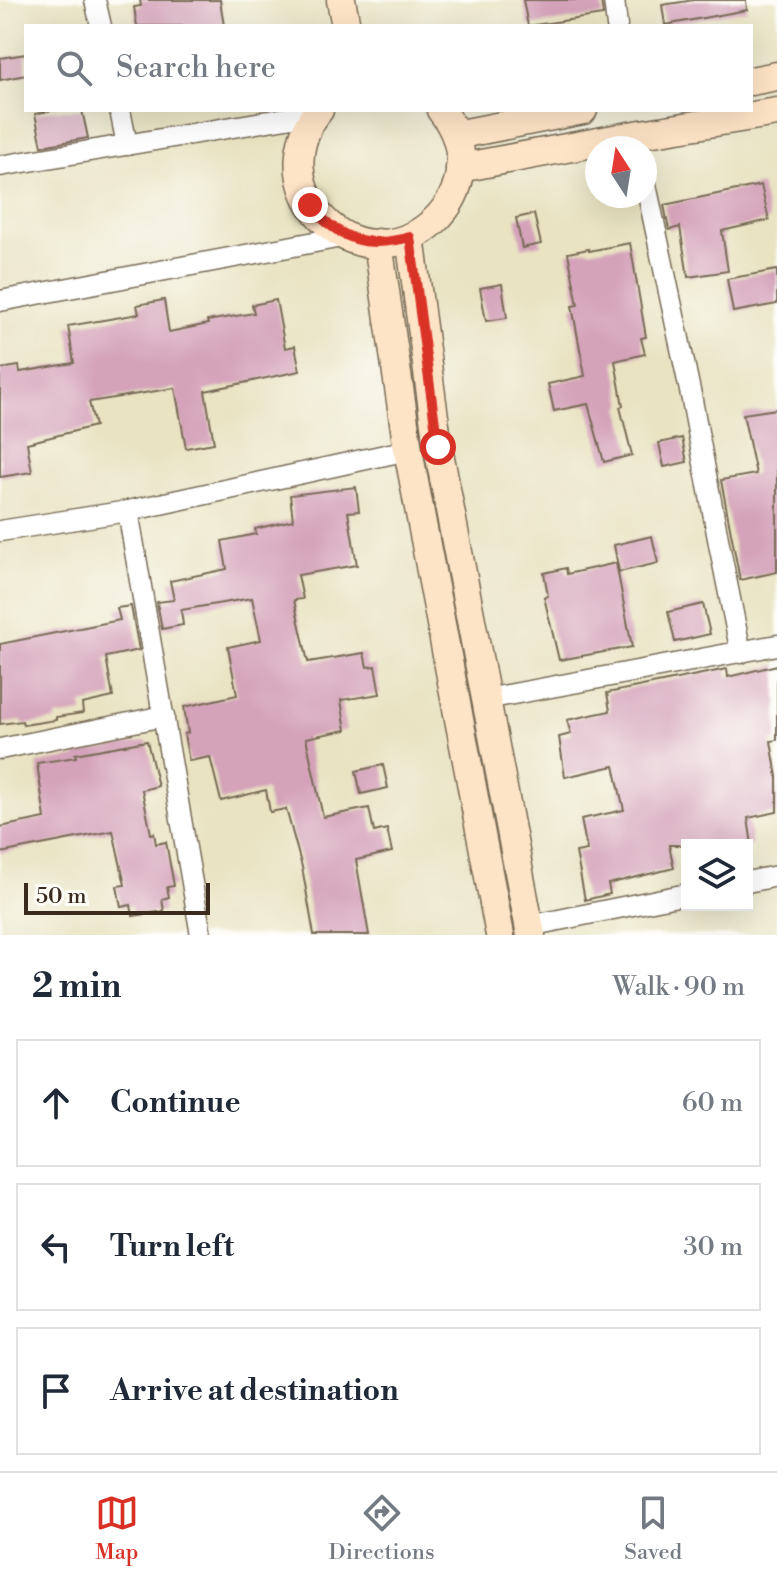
<!DOCTYPE html>
<meta charset="utf-8">
<style>
body{margin:0;font-family:"Libre Bodoni",serif;background:#f2f2f3;color:#1f2937}
.controls{position:absolute;right:24px;bottom:24px;display:grid;overflow:hidden;border-radius:0px;box-shadow:0 8px 32px #0002}
.controls button{width:72px;height:72px;display:grid;place-items:center;padding:0;border:0;border-bottom:2px solid #e0e1e3;background:#fff;color:#1f2937;font:40px sans-serif}
.compass{position:absolute;left:585px;top:136px;width:72px;height:72px;border-radius:50%;background:#fff;box-shadow:0 8px 32px #0002;rotate:348deg}
.scale{position:absolute;left:24px;bottom:20px;width:186px;box-sizing:border-box;padding-left:8px;border:4px solid #3b2a1e;border-top:0;font-size:22px;line-height:28px;white-space:nowrap;color:#3b2a1e;-webkit-text-stroke:6px #fdfcf7;paint-order:stroke}
.stop{position:absolute;width:24px;height:24px;margin:-18px;border:6px solid #d93025;border-radius:50%;background:#fff}
.stop.end{background:#d93025;border-color:#fff;box-shadow:0 2px 8px #0008}
.list{margin:0;padding:0;list-style:none}
h2{display:flex;justify-content:space-between;align-items:center;height:104px;margin:0;padding:0 32px;font-size:34px}
h2 small{font-size:26px;font-weight:400;color:#747a83}
.list li{display:grid;grid-template-columns:52px 1fr auto;gap:24px;align-items:center;box-sizing:border-box;height:128px;margin:0 16px 16px;padding:0 16px;border:2px solid #e0e1e3;border-radius:0px}
.list b{display:block;font-size:30px;white-space:nowrap}
.list em{font-size:26px;font-style:normal;color:#747a83}
.icon{flex:none;width:44px;height:44px;fill:none;stroke:currentColor;stroke-width:2;stroke-linecap:round;stroke-linejoin:round}
.map{position:relative;flex:none;width:777px;height:935px;overflow:hidden}
.search{position:absolute;background:#fff;box-shadow:0 8px 32px #0002;left:24px;right:24px;top:24px;height:88px;display:flex;align-items:center;gap:20px;box-sizing:border-box;padding:0 28px;border-radius:0px;color:#747a83;font-size:30px}
.sheet{height:536px;background:#fff}
nav{display:flex;justify-content:space-around;align-items:center;box-sizing:border-box;height:112px;border-top:2px solid #e0e1e3;background:#fff;font-size:22px;color:#747a83}
nav a{display:grid;justify-items:center;gap:4px}
nav .on{color:#d93025}
.map>svg:first-child{display:block}
.building{fill:#d4a2b9}
.lines{fill:none;stroke-linecap:round;stroke-linejoin:round}
.street-casing{stroke:#786b57;stroke-width:23}
.secondary-casing{stroke:#786b57;stroke-width:31}
.street{stroke:#fff;stroke-width:20}
.secondary{stroke:#fee4c6;stroke-width:28}
.route{stroke:#d93025;stroke-width:10}
</style>
<div class="map">
<svg width="777" height="935" viewBox="0 0 777 935">
<rect width="100%" height="100%" fill="#fdfcf7"/>
<filter id="ink" filterUnits="userSpaceOnUse"><feTurbulence type="fractalNoise" baseFrequency=".0125" numOctaves="2"/><feDisplacementMap in="SourceGraphic" scale="16" xChannelSelector="R" yChannelSelector="G"/><feConvolveMatrix kernelMatrix="1 2 1 2 8 2 1 2 1" color-interpolation-filters="sRGB"/></filter>
<filter id="wash" filterUnits="userSpaceOnUse"><feTurbulence type="fractalNoise" baseFrequency=".006" numOctaves="4" result="noise"/><feDisplacementMap in="SourceGraphic" scale="32" xChannelSelector="R" yChannelSelector="G"/><feGaussianBlur stdDeviation="1.8" result="paint"/><feColorMatrix in="noise" values="0 0 0 0 0 0 0 0 0 0 0 0 0 0 0 0 0 1.4 0 .05"/><feComposite in="paint" operator="in"/></filter>
<g filter="url(#wash)">
<rect width="100%" height="100%" fill="#e9e3c2"/>
<g id="blocks">
<g class="building">
<polygon points="140,0 220,0 224,26 137,26 134,7 141,6"/>
<polygon points="523,0 601,0 603,15 528,26"/>
<polygon points="694,0 746,0 747,10 665,25 662,5"/>
<polygon points="26,54 26,75 0,80 0,58"/>
<polygon points="53,110 82,110 88,138 42,146 35,114"/>
<polygon points="761,185 769,220 722,231 728,271 688,277 680,227 669,230 664,205"/>
<polygon points="534,214 541,244 522,248 516,218"/>
<polygon points="630,243 646,337 641,338 645,354 615,361 623,406 620,407 632,455 604,462 588,404 554,411 548,384 585,376 572,306 578,305 568,253 589,249 589,251"/>
<polygon points="777,270 777,304 733,312 727,279"/>
<polygon points="502,284 507,318 486,321 480,288"/>
<polygon points="164,300 169,332 208,324 207,321 254,313 252,305 276,300 285,348 295,346 300,371 205,391 214,443 186,448 175,388 89,402 95,426 27,443 32,472 0,477 0,369 19,366 20,372 74,363 68,326 139,314 137,305"/>
<polygon points="777,409 777,572 740,580 721,480 756,474 743,414"/>
<polygon points="682,438 687,462 664,467 659,443"/>
<polygon points="356,487 359,511 348,512 357,565 298,575 303,599 294,600 308,662 364,653 367,667 375,666 380,694 341,700 346,730 306,738 323,817 369,808 374,832 387,829 392,852 356,860 369,935 314,935 302,867 286,809 270,812 266,790 221,801 210,757 189,761 184,734 188,733 184,707 237,695 228,647 261,640 252,598 181,610 183,625 162,629 157,602 174,600 170,581 227,569 222,541 256,534 255,529 293,520 290,495"/>
<polygon points="652,536 658,563 619,572 614,545"/>
<polygon points="616,563 632,647 559,660 544,597 548,596 544,573 566,568 567,574"/>
<polygon points="703,604 710,634 675,642 668,612"/>
<polygon points="131,606 139,650 106,657 113,697 82,704 83,713 56,717 56,720 23,725 22,721 0,724 0,644 120,620 117,608"/>
<polygon points="777,665 777,740 771,741 777,777 777,812 748,818 752,845 669,845 674,868 608,884 610,894 585,900 576,852 587,850 581,819 624,810 614,766 565,777 559,737 571,734 567,720 610,711 607,693 727,669 728,677"/>
<polygon points="147,741 158,786 142,790 151,834 154,833 156,844 166,842 174,886 167,887 169,897 162,899 164,911 133,916 131,905 121,907 117,886 125,885 113,831 0,853 0,827 45,818 37,763 76,757 75,754"/>
<polygon points="383,765 388,788 361,794 356,771"/>
</g>
</g>
</g>
<g filter="url(#ink)">
<use href="#blocks" fill-opacity="0" stroke="#786b57" stroke-width="2"/>
<g class="lines">
<defs>
<g id="street">
<polyline points="95,0 101,26"/>
<polyline points="614,0 617,26"/>
<polyline points="120,110 127,145"/>
<polyline points="0,166 316,113"/>
<polyline points="645,180 692,400 719,544 741,653"/>
<polyline points="0,301 347,236"/>
<polyline points="128,511 201,935"/>
<polyline points="0,531 128,511 408,450"/>
<polyline points="486,699 777,645"/>
<polyline points="0,749 164,716"/>
<polyline points="747,882 777,876"/>
<polyline points="529,926 687,894"/>
</g>
<g id="secondary">
<polyline points="341,0 346,26"/>
<polyline points="751,81 777,76"/>
<path d="M319,110C303,129 296,154 301,179C305,198 314,212 329,225C398,285 505,191 441,110"/>
<polyline points="456,135 583,110"/>
<polyline points="460,168 635,135 777,112"/>
<polyline points="410,237 438,447 531,935"/>
<polyline points="378,243 408,450 500,935"/>
</g>
</defs>
<use href="#street" class="street-casing"/>
<use href="#secondary" class="secondary-casing"/>
<use href="#street" class="street"/>
<use href="#secondary" class="secondary"/>
</g>
</g>
<g class="lines" filter="url(#ink)">
<path class="route" d="M310,205C339,240 367,249 410,237L438,447"/>
</g>
</svg>
<div class="controls">
<button><svg class="icon" aria-label="layers" viewBox="0 0 24 24"><path d="M12 4l9 5-9 5-9-5zM3 14l9 5 9-5"/></svg></button>
</div>
<svg class="compass" viewBox="-18 -18 36 36"><path d="M0-13l5 13h-10z" fill="#e53935"/><path d="M0 13l5-13h-10z" fill="#747a83"/></svg>
<div class="scale">50 m</div>
<div class="stop" style="left:438px;top:447px"></div>
<div class="stop end" style="left:310px;top:205px"></div>
<div class="search"><svg class="icon" aria-label="search" viewBox="0 0 24 24"><circle cx="10" cy="10" r="6"/><path d="M15 15l6 6"/></svg>Search here</div>
</div>
<section class="sheet">
<h2>2 min<small>Walk · 90 m</small></h2>
<ul class="list">
<li><svg class="icon" aria-label="ahead" viewBox="0 0 24 24"><path d="M12 20V5M6 11l6-6 6 6"/></svg><div><b>Continue</b></div><em>60 m</em></li>
<li><svg class="icon" aria-label="left" viewBox="0 0 24 24"><path d="M17 20v-9H6M10 6l-5 5 5 5"/></svg><div><b>Turn left</b></div><em>30 m</em></li>
<li><svg class="icon" aria-label="arrive" viewBox="0 0 24 24"><path d="M6 21V4h12l-3 4 3 4H6"/></svg><div><b>Arrive at destination</b></div></li>
</ul>
</section>
<nav>
<a class="on"><svg class="icon" aria-label="map" viewBox="0 0 24 24"><path d="M3 6l6-2 6 2 6-2v14l-6 2-6-2-6 2zM9 4v14M15 6v14"/></svg>Map</a>
<a><svg class="icon" aria-label="directions" viewBox="0 0 24 24"><path d="M12 3l9 9-9 9-9-9zM9 14v-3h6M13 9l2 2-2 2"/></svg>Directions</a>
<a><svg class="icon" aria-label="saved" viewBox="0 0 24 24"><path d="M7 4h10v16l-5-4-5 4z"/></svg>Saved</a>
</nav>
